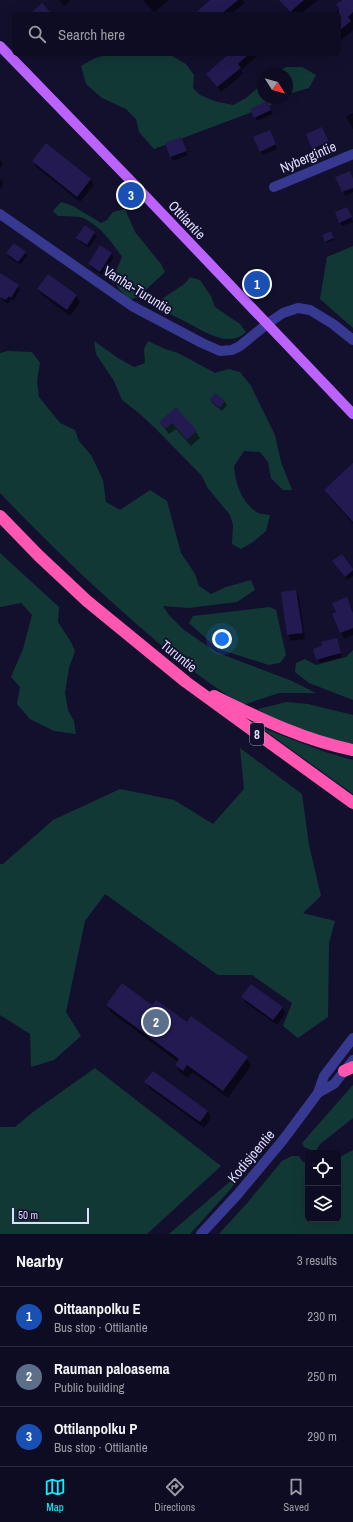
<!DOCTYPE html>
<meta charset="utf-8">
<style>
body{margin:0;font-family:"Archivo Narrow",sans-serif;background:#1c1a2f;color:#f1f3f6}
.controls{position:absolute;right:12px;bottom:12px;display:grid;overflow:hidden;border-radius:6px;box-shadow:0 4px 16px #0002}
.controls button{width:36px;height:36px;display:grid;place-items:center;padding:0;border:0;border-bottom:1px solid #2e2c40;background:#0e0c22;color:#f1f3f6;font:20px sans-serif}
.compass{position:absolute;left:257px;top:68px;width:36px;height:36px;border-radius:50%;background:#0e0c22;box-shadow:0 4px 16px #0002;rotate:127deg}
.scale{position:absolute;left:12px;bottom:10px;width:77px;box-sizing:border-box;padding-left:4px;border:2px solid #dedcff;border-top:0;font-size:11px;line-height:14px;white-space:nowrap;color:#dedcff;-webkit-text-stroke:3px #13102e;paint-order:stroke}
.you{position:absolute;left:222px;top:639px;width:14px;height:14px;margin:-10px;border:3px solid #fff;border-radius:50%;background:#1a73e8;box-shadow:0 0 0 6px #1a73e833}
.badge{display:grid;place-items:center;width:26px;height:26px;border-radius:50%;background:#08f3ff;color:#fff;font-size:13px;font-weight:700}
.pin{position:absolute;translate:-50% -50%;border:2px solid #fff;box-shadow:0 1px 4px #0006}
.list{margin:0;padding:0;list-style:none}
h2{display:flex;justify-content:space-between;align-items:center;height:52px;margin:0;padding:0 16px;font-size:17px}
h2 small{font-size:13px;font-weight:400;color:#9b9ba5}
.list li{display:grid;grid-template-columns:26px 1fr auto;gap:12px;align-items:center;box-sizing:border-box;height:60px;padding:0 16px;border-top:1px solid #2e2c40}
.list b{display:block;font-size:15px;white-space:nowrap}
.list p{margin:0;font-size:13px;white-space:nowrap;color:#9b9ba5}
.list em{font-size:13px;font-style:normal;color:#9b9ba5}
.icon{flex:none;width:22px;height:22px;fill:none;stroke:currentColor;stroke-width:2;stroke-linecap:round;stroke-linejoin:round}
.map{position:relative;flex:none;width:353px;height:1234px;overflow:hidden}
.search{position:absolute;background:#0e0c22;box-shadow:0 4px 16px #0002;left:12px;right:12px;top:12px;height:44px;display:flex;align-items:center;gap:10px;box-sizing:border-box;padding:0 14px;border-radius:6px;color:#9b9ba5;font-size:15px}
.sheet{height:232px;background:#0e0c22}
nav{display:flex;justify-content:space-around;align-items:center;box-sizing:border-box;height:56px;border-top:1px solid #2e2c40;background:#0e0c22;font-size:11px;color:#9b9ba5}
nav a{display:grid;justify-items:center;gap:2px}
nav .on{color:#08f3ff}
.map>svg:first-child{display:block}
.green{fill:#123835}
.shadow{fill:#0007}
.building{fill:#221a50}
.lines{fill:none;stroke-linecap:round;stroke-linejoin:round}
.minor{stroke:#373990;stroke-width:10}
.major{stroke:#bc63ff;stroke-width:10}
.highway{stroke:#ff57b1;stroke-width:12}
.labels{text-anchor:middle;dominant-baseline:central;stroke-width:3.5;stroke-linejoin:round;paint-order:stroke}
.shield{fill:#13102e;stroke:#a19fc0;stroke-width:1}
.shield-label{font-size:13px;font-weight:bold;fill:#dedcff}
.street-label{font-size:14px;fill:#dedcff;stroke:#13102e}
</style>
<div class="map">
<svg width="353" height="1234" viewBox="0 0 353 1234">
<rect width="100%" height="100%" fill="#13102e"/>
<g class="green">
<polygon points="109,54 169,54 186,64 194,75 193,88 200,95 214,101 233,105 246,98 263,83 263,98 285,98 281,101 154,149 139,132 136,119 126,109 102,98 86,84 81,66 93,59"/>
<polygon points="286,67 302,67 316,75 309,88 292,93 287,97 287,74 275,74"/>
<path d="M61,202L73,206L101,223L107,220L113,212L125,209L135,232L161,264L165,272L139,296L130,300L119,289L113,278L122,257C113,243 97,222 80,217C73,216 65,216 58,216L53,211Z"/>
<polygon points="353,246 353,328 320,299 327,257"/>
<path d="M190,277L200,280L211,296L215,307L240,324L246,332C229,348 207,333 190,324C179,318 167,313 157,306C164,293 182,290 190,277Z"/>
<path d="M94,341L118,358L134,367L145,363L144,349L148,341L165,349L178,353L215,373L229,369L240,372L251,386L275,435L281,462L292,490H283L271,478L268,462L260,452L244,451L234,466C235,482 241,501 255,511C258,514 265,514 270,515L266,531L253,542L241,549L232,544L233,525L230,515L207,487L202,476L155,428L140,414L122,400L114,381L96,354Z"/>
<path d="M8,351L32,352L40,363L37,381L39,397L60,423L75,430L79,441L91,455L103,480L106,502L120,510L150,490L167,501L181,553L195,574L199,586L211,594L226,587L251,580L255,590L237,602L189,608L163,606L169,615L184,630L216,652L292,681L316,693H279L243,705C202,680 168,652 132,620C86,580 42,537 0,493V353Z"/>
<polygon points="0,553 59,607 58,622 71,642 75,651 69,668 65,693 68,710 74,721 76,734 54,731 30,719 17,704 20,687 11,677 23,649 32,615 21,603 0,607"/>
<polygon points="270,607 276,610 286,655 280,663 269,665 218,649 189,623 193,616"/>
<polygon points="353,650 353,700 309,683 295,672 296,663 305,659 316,665 346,657"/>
<path d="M287,702L308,704L353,715V744C319,737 287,729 258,709Z"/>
<polygon points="260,727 325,752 353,760 353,794"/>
<polygon points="240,748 302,794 309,845 321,896 303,913 335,921 329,943 328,1017 298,1038 283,1026 292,1003 252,975 218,975 105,894 85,921 66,1012 81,1036 54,1060 31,1067 30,1034 0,1015 0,864 3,864 53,820 120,789 174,800 213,824 244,789"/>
<polygon points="95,1068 221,1166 147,1234 0,1234 0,1127 15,1127 33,1112"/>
<polygon points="353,1085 353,1118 320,1144 315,1152 304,1147 302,1143"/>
<polygon points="353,1150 353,1234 219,1234 248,1202 282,1161 292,1156 299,1156 303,1162 308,1162 308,1219 338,1219 338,1158"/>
<polygon points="241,1172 244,1172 228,1192 190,1234 169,1234"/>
</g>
<g class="shadow">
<polygon points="59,0 71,0 65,6"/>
<polygon points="143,0 169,0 154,13"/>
<polygon points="212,0 243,0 245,3 231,14 195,14"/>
<polygon points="280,0 318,0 301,14 290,14"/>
<polygon points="343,0 353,0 353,30 339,42 339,14 334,14 340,9"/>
<polygon points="229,54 260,54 241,70 243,74 221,92 207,74 229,55"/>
<polygon points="269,106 273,114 257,121 251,109"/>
<polygon points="353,113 353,130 346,116"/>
<polygon points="324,132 330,146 315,152 313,148"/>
<polygon points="271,135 277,149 263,155 261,151"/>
<polygon points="183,142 188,155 173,161 166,144"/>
<polygon points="0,160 3,164 0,168"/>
<polygon points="33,161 90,179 94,185 80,202 36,167"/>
<polygon points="337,177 353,179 353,192 345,196"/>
<polygon points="0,179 4,183 0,189"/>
<polygon points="349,212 353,222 342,226 336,213"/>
<polygon points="94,233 97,236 89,248 80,242 78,238"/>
<polygon points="332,234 334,240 327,243 326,242"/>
<polygon points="25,252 27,256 20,265 9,257 7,253"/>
<polygon points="111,253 114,257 102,275 91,268 89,264"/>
<polygon points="0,275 18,286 20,290 13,301 11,299 8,304 2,299 0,296"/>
<polygon points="48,275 77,296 80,302 70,316 42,295 38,289"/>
<polygon points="216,395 225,402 227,405 222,411 213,404 211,401"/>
<polygon points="175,408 196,432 200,438 191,446 176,429 169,434 160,422"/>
<polygon points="353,469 353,524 330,498 325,490"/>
<polygon points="341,556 353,571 353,576 347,580 336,565"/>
<polygon points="296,591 299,597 305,639 291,641 288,635"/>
<polygon points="350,604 353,612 353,635 344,639 333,614"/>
<polygon points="338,643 342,657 320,663 317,659"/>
<polygon points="242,997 282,1007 286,1013 277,1025 246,1003"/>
<polygon points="107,1005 152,1006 187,1023 247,1058 251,1066 228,1098 192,1072 188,1078 180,1073 176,1065 178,1062 112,1013"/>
<polygon points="153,1072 208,1112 211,1118 204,1128 149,1088 146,1082"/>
</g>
<g class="building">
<polygon points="210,0 238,0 221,14 194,14"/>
<polygon points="279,0 304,0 290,12"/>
<polygon points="342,0 353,0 353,12 348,17 351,21 339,31 339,8 336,4"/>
<polygon points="42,3 52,14 30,14"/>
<polygon points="229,54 249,54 238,64 241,68 217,87 206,74"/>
<polygon points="267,101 271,110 254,118 250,109"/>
<polygon points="322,127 329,142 312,149 306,134"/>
<polygon points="270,130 276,144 260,152 253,137"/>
<polygon points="181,137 187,151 170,157 165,143"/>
<polygon points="46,143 91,179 77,197 32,161"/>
<polygon points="350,171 353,179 353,188 342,192 335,177"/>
<polygon points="347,207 352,217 339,223 335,212"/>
<polygon points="85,225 95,232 87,245 76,238"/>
<polygon points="331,231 334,238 325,242 322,235"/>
<polygon points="14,243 26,252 18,262 6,253"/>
<polygon points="100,245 112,253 100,272 88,264"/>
<polygon points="0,273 19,285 11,298 9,296 6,300 0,297"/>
<polygon points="48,274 77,295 67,310 37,289"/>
<polygon points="215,393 225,401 220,408 210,400"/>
<polygon points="176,407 197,431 187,440 172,423 165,429 159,422"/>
<polygon points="353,463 353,522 324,490"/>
<polygon points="342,554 353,569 353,570 345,577 332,561"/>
<polygon points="296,590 303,633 287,635 281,592"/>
<polygon points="347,597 353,613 353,628 340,633 332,614 336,612 332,603"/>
<polygon points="337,638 341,653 316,660 313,649 322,646 321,642"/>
<polygon points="122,983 152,1005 156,1000 187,1022 191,1016 248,1057 223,1091 187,1065 183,1071 175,1065 179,1059 106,1005"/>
<polygon points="251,984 283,1007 273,1020 241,997"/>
<polygon points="153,1071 208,1111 200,1122 144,1082"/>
</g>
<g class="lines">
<g class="minor">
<polyline points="274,187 353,154"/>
<polyline points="0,214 132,306 202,343 220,351 232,350 240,346 267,324 283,313 298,308 310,310 333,324 353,340"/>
<polyline points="318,1093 334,1084 353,1060"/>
<polyline points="201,1234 237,1195 283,1140 318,1093 324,1076 353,1038"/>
</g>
<polyline class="major" points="0,46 131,181 353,414"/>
<g class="highway">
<polyline points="0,516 39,556 87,601 186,682 353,803"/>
<path d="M214,696C259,718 303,740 353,750"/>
<polyline points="344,1071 353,1067"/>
</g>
</g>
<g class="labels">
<rect class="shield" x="250" y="723" width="14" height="22" rx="3"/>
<g class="shield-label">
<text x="257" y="734">8</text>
</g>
<g class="street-label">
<text transform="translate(308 157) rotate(-23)">Nybergintie</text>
<text transform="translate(187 220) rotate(47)">Ottilantie</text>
<text transform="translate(138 290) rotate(32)">Vanha-Turuntie</text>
<text transform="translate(179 656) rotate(39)">Turuntie</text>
<text transform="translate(251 1156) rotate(-50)">Kodisjoentie</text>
</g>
</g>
</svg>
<div class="controls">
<button><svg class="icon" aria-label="locate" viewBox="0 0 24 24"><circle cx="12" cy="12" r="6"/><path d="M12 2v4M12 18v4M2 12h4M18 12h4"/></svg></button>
<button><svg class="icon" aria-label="layers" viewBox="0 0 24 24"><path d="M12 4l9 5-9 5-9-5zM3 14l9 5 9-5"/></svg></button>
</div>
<svg class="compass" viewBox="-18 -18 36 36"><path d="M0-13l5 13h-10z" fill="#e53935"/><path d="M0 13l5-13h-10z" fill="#9b9ba5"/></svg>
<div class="scale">50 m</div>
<div class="you"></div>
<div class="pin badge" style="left:257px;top:284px;background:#1a4fb4">1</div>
<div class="pin badge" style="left:156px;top:1022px;background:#5c6f8a">2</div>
<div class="pin badge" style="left:131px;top:195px;background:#1a4fb4">3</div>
<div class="search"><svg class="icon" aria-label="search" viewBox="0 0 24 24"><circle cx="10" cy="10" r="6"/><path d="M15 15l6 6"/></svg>Search here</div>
</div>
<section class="sheet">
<h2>Nearby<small>3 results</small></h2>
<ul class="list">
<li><span class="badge" style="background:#1a4fb4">1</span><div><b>Oittaanpolku E</b><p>Bus stop · Ottilantie</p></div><em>230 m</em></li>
<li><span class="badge" style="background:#5c6f8a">2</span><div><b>Rauman paloasema</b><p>Public building</p></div><em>250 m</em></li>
<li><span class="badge" style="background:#1a4fb4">3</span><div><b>Ottilanpolku P</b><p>Bus stop · Ottilantie</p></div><em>290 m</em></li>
</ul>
</section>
<nav>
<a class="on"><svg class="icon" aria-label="map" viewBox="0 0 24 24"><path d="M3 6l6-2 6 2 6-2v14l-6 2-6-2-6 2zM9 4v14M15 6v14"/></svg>Map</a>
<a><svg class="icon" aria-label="directions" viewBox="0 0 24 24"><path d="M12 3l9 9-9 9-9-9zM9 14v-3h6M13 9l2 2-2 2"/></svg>Directions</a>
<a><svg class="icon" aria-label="saved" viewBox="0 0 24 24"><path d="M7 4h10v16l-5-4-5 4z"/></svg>Saved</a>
</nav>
